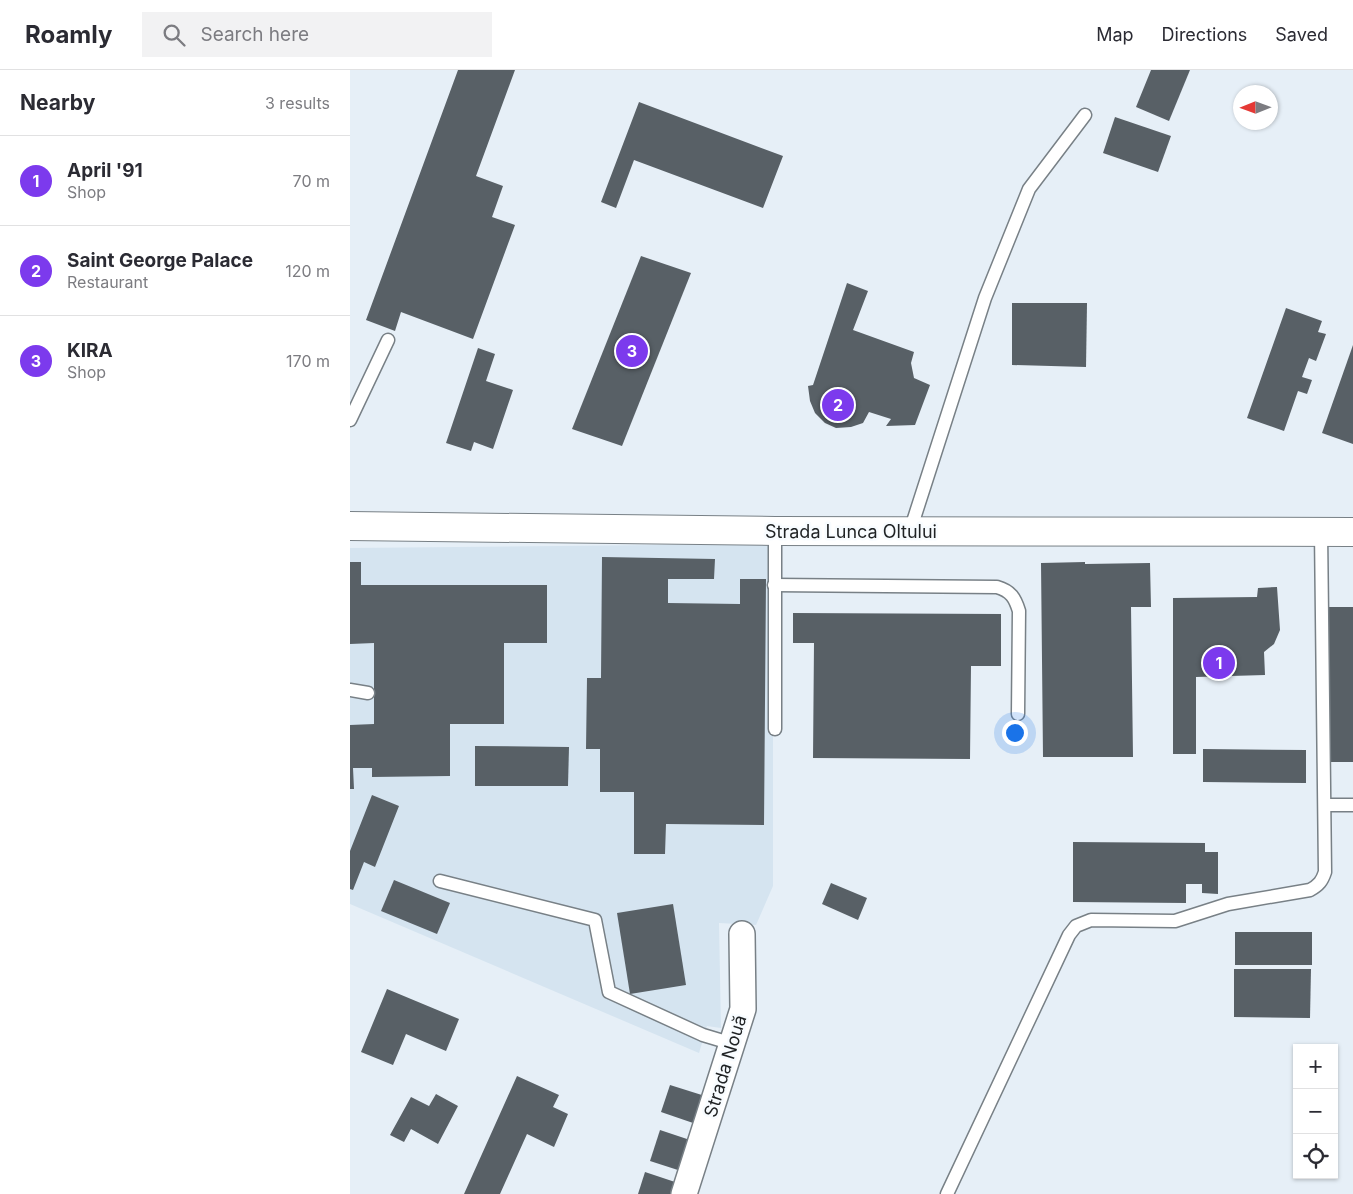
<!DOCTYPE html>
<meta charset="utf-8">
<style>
body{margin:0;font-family:Inter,sans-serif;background:#f2f2f3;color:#2b2b33}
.controls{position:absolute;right:15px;bottom:15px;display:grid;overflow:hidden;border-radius:0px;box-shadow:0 1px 4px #0004}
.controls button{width:45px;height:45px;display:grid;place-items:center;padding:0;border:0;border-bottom:1px solid #e1e1e2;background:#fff;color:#2b2b33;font:25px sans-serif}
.compass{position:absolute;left:883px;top:15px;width:45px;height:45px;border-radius:50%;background:#fff;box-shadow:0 1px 4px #0004;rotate:269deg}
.you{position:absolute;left:664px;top:662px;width:18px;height:18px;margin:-12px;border:4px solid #fff;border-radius:50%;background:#1a73e8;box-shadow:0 0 0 8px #1a73e833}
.badge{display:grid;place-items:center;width:32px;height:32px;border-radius:50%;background:#7c3aed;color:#fff;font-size:16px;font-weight:700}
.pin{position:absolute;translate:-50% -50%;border:2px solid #fff;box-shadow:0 1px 5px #0006}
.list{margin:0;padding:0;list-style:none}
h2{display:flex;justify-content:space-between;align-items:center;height:65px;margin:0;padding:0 20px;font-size:21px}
h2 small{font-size:16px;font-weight:400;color:#7c7c81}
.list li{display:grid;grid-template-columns:32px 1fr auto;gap:15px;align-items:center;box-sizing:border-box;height:90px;padding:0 20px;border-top:1px solid #e1e1e2}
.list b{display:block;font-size:19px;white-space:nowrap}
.list p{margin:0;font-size:16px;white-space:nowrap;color:#7c7c81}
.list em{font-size:16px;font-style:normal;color:#7c7c81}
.icon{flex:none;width:28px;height:28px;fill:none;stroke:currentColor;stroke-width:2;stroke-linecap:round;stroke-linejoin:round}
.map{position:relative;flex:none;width:1003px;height:1124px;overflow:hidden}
header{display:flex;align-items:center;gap:30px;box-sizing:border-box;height:70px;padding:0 25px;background:#fff;border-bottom:1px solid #e1e1e2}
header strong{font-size:24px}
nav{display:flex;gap:28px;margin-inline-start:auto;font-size:18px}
.search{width:350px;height:45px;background:#f2f2f3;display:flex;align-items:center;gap:12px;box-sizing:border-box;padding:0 18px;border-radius:0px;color:#7c7c81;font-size:19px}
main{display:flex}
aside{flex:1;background:#fff}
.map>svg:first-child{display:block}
.built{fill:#d5e4f0}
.building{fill:#586066}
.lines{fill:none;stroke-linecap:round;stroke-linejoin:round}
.lane-casing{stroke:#788086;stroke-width:15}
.street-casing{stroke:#788086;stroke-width:28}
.primary-casing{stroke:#788086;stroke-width:30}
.lane{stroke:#fff;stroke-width:12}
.street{stroke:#fff;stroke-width:25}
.primary{stroke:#fff;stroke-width:28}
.labels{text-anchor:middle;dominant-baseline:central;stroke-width:5;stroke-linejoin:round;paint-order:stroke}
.street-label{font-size:18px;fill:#1f2224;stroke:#f8fcff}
</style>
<header>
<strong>Roamly</strong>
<div class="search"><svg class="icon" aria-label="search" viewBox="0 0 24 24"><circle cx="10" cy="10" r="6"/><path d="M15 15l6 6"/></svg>Search here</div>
<nav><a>Map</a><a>Directions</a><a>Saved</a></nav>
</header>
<main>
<aside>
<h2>Nearby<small>3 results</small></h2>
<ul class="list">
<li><span class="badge">1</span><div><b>April '91</b><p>Shop</p></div><em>70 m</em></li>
<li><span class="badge">2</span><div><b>Saint George Palace</b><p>Restaurant</p></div><em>120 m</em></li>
<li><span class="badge">3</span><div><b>KIRA</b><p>Shop</p></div><em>170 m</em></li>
</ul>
</aside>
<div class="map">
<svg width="1003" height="1124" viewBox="0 0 1003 1124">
<rect width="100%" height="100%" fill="#e6eff7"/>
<polygon class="built" points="423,474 423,816 406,855 369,853 371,958 357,956 349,983 0,834 0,478"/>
<g class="building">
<polygon points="108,0 165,0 126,106 153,116 142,147 165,155 123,269 51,242 45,261 16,250"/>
<polygon points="801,0 840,0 819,51 786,37"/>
<polygon points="289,32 433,86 413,138 284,90 266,138 251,132"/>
<polygon points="765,47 821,66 808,102 753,83"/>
<polygon points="291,186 341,203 272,376 222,359"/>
<polygon points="497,213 518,221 503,260 564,282 561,293 564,308 580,315 565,355 536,356 541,349 519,342 513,353 501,357 486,358 475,353 465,343 460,331 458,316 463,315"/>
<polygon points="662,233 737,233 736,297 662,295"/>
<polygon points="936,238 972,251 968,262 976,264 966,291 959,288 952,307 962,310 957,324 948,321 934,361 897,348"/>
<polygon points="1003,275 1003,374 972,363"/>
<polygon points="128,278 145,284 136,311 163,320 143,379 124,372 121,381 96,373"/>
<polygon points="252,487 365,489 364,509 318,509 318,533 390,534 390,509 416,509 414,755 316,754 315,784 284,784 284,722 250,722 250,679 236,679 237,608 251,608"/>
<polygon points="0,492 11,492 11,515 197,515 197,573 154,573 154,654 100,654 100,706 22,707 22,698 3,698 4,719 0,719 0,655 24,654 24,573 0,574"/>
<polygon points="735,492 735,494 800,493 801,537 781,537 783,687 693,687 691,493"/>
<polygon points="927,517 930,560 924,574 914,582 915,605 846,607 846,684 823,684 823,528 907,527 908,518"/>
<polygon points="978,537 1003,537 1003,692 979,692"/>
<polygon points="443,543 651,544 651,596 621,596 620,689 463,688 464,573 443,573"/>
<polygon points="125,676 219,677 218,716 125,716"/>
<polygon points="853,679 956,680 956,713 853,712"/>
<polygon points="22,725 49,736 25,797 14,792 3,820 0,819 0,781"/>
<polygon points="723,772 855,773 855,782 868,782 868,824 852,823 852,814 836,814 836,833 723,832"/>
<polygon points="44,810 100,833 87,864 31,841"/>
<polygon points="481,813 517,828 508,850 472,834"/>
<polygon points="323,834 336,915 280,924 267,843"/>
<rect x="885" y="862" width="77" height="33"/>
<polygon points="884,899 961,899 960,948 884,947"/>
<polygon points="37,919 109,949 96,981 56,964 43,995 11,982"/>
<polygon points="167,1006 209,1025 203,1037 218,1044 204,1077 177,1064 150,1124 114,1124"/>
<polygon points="320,1015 355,1026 346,1054 311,1042"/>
<polygon points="86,1024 108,1036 88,1074 61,1059 54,1072 40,1065 61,1027 79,1036"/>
<polygon points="310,1060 340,1070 331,1101 300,1091"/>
<polygon points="295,1102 325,1112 321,1124 288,1124"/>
</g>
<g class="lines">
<defs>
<g id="lane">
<polyline points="0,350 38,270"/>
<polyline points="560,461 635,228 679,119 735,45"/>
<path d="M424,515L647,517C661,521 665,528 669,541L668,644"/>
<polyline points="0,620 18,623"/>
<polyline points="425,659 425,461"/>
<polyline points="975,735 1003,735"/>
<polyline points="90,811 245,850 259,922 353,965 383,974"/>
<path d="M597,1124L719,865L726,856L741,850L825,851L878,834L960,820C969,815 972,811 975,802L971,461"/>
</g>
<polyline id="street" points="334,1124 393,939 392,864"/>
<polyline id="primary" points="0,456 425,461 1003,462"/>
</defs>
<use href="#lane" class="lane-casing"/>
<use href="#street" class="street-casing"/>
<use href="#primary" class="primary-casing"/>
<use href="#lane" class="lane"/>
<use href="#street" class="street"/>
<use href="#primary" class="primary"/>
</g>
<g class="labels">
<g class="street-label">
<text x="501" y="461">Strada Lunca Oltului</text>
<text transform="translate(375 996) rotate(-73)">Strada Nouă</text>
</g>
</g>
</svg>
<div class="controls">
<button>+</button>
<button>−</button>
<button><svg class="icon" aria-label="locate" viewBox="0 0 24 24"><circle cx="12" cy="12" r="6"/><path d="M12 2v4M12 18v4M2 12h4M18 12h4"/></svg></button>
</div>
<svg class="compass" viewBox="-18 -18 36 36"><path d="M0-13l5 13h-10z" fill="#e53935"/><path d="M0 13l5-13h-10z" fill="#7c7c81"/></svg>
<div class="you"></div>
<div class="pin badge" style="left:869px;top:593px">1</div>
<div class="pin badge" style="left:488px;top:335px">2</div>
<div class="pin badge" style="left:282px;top:281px">3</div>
</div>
</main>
